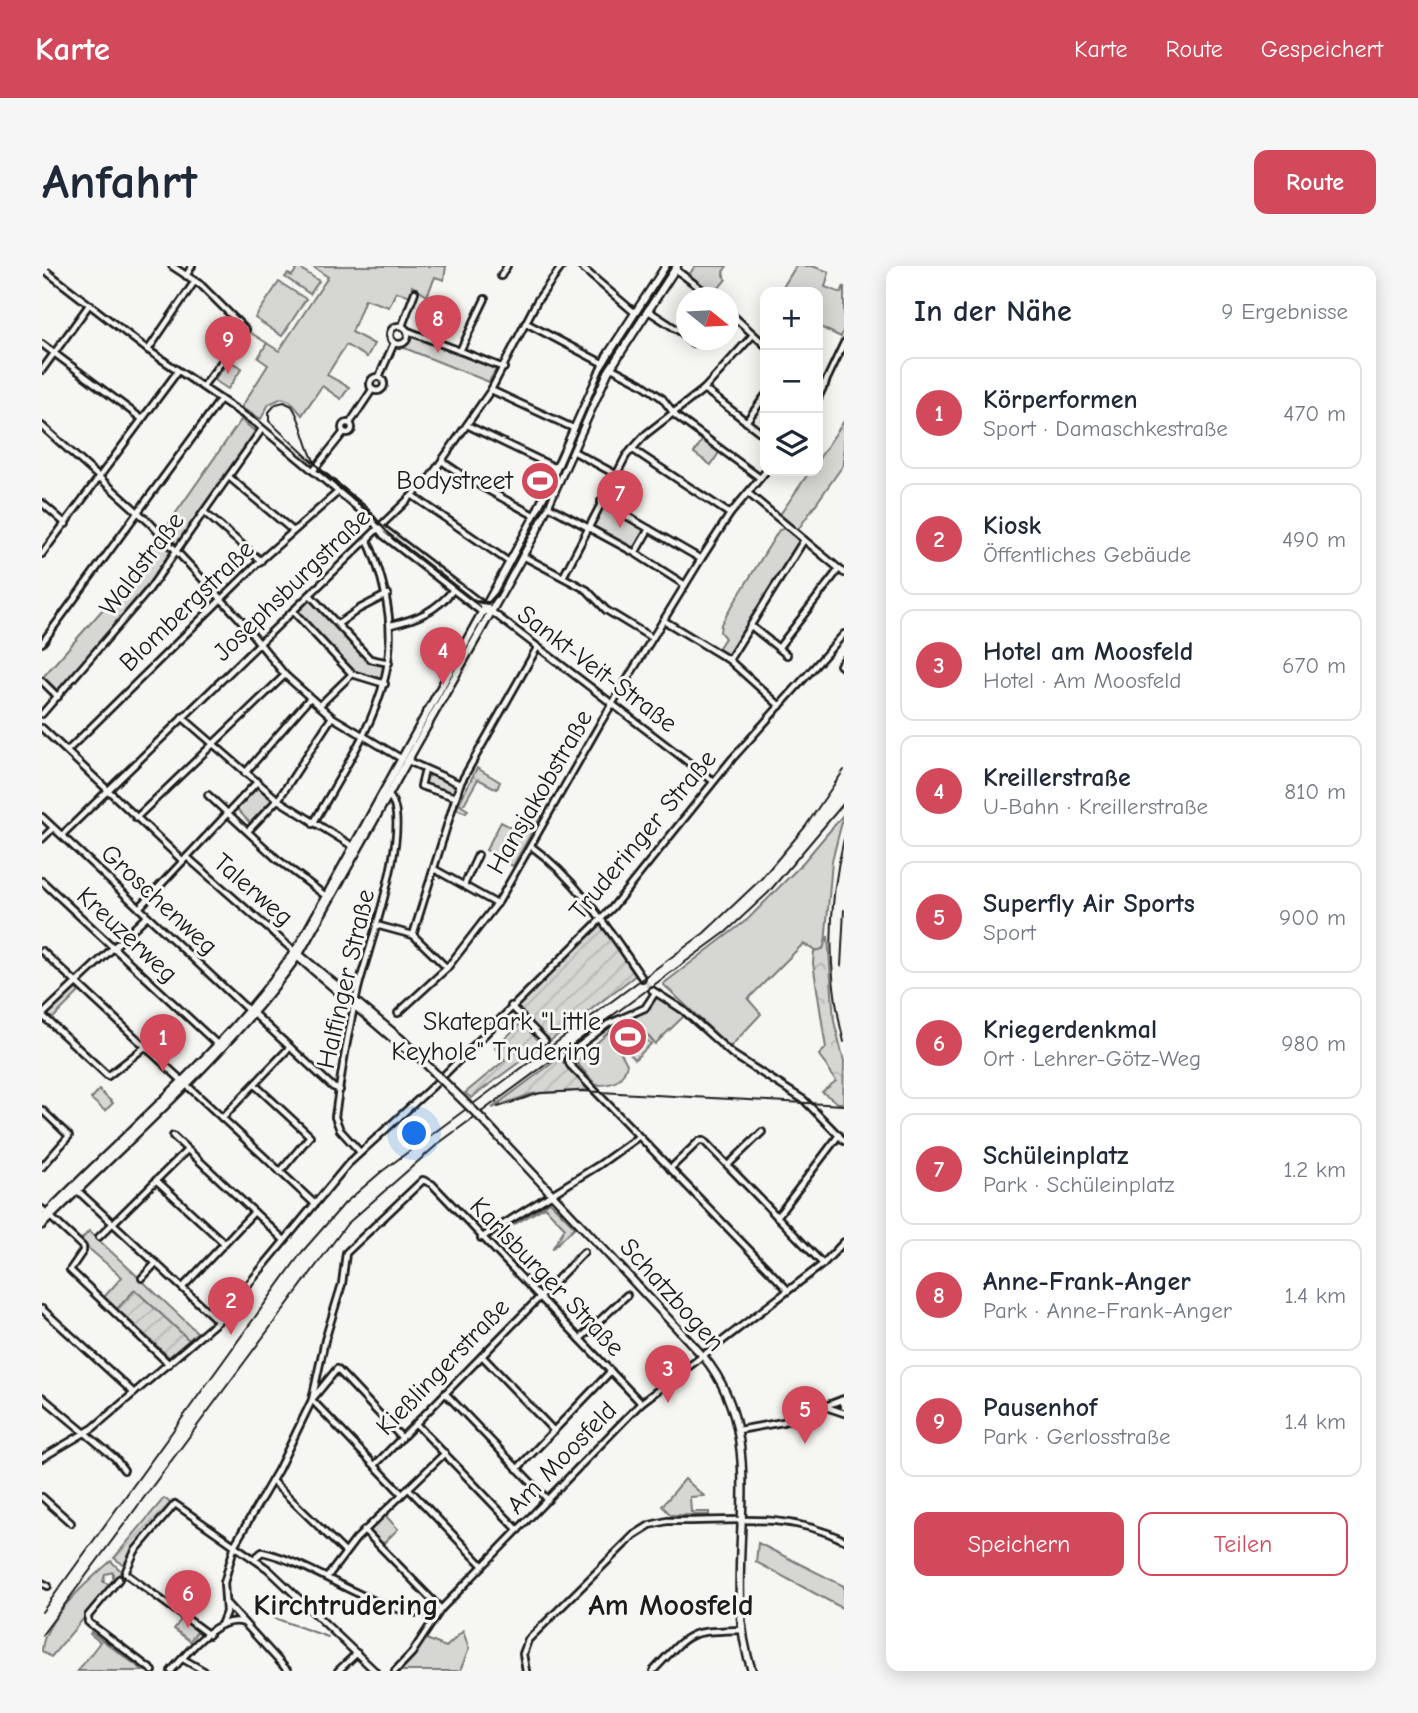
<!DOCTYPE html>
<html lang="de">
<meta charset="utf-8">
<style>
body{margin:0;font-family:"Comic Neue",sans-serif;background:#f6f6f7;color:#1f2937}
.controls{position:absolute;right:21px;top:21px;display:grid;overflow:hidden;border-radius:14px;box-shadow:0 4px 18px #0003}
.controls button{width:63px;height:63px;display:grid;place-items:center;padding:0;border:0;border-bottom:2px solid #e0e1e3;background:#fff;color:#1f2937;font:35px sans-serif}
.compass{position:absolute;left:634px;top:21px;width:63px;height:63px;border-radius:50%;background:#fff;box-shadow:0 4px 18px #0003;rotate:108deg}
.you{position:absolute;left:373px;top:868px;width:24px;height:24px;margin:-18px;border:5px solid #fff;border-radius:50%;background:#1a73e8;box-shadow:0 0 0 10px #1a73e833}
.badge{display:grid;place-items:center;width:46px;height:46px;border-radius:50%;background:#d1495b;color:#fff;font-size:23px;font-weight:700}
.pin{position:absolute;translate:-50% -58px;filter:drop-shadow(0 2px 4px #0008)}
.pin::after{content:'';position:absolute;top:37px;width:24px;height:21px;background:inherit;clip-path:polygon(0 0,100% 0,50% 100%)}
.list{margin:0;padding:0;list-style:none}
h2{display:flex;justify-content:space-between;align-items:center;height:91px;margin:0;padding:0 28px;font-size:30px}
h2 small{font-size:23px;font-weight:400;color:#747a83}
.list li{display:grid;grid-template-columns:46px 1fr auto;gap:21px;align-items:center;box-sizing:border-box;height:112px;margin:0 14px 14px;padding:0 14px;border:2px solid #e0e1e3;border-radius:14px}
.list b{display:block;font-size:26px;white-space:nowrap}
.list p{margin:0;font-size:23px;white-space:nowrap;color:#747a83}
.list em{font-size:23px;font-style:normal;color:#747a83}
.actions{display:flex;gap:14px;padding:21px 28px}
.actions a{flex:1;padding:16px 0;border:2px solid #d1495b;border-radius:14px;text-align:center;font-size:24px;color:#d1495b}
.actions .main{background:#d1495b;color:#fff}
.icon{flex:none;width:38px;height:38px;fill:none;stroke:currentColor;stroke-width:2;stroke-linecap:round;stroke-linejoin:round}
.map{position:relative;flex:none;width:802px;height:1405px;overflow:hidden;border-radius:14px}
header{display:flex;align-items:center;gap:42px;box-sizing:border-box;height:98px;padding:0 35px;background:#d1495b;color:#fff}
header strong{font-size:33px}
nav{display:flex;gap:38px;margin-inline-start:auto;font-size:24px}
.intro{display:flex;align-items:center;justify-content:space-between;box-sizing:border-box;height:168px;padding:0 42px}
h1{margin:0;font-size:49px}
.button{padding:18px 32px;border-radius:14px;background:#d1495b;color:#fff;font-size:24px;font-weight:700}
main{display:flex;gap:42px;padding:0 42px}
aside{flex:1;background:#fff;border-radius:14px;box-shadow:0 4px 18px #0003}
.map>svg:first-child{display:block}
.green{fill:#d6d6d2;stroke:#797977;stroke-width:2}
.forest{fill:url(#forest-crowns);stroke:#797977;stroke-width:2}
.garden{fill:url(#garden-furrows);stroke:#797977;stroke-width:2}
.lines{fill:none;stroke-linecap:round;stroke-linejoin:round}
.stream{stroke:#727271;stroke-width:2}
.minor-tunnel{stroke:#d5d5d2;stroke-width:4.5;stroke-dasharray:4.5 2;stroke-linecap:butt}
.minor-casing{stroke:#1c1c1c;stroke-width:10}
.major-casing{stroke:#1c1c1c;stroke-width:11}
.minor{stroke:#f6f6f2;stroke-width:4.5}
.major{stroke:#f6f6f2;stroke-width:6}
.tram{stroke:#1c1c1c;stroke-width:2}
.rail{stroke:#1c1c1c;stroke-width:2}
.major-bridge-casing{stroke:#1c1c1c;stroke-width:11;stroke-linecap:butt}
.major-bridge{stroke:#f6f6f2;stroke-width:6}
.labels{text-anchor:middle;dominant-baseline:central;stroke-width:6;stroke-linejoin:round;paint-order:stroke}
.poi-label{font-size:26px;fill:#1c1c1c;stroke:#f6f6f2;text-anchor:end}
.street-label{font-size:26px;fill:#1c1c1c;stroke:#f6f6f2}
.quarter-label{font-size:30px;font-weight:bold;fill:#1c1c1c;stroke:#f6f6f2}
</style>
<header>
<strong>Karte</strong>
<nav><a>Karte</a><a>Route</a><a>Gespeichert</a></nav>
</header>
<div class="intro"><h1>Anfahrt</h1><a class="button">Route</a></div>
<main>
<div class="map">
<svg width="802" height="1405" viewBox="0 0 802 1405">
<defs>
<pattern id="forest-crowns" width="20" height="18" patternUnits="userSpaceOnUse" patternTransform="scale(1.75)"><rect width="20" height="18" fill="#d6d6d2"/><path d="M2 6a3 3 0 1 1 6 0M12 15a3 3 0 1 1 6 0" fill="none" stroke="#b7b7b4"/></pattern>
<pattern id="garden-furrows" width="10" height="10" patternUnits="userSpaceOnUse" patternTransform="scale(1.75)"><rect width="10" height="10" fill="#d6d6d2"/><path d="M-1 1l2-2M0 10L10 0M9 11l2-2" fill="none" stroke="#b7b7b4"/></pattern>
</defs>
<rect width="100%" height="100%" fill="#f6f6f2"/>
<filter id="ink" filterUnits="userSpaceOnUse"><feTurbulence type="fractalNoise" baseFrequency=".0143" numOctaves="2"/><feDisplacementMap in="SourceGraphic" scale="14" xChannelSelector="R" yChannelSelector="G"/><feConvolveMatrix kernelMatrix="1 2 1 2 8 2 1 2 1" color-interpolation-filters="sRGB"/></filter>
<g filter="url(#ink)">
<g class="green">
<polygon points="270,0 404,0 402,14 393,11 385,30 370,20 369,30 354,26 347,41 323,33 310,66 332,78 325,91 304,79 285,109 307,121 299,133 280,120 260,149 248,135 240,132 227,138 219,153 199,142 226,99 216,92 225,77 209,67 237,85 286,11"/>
<polygon points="653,0 685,0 681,6 684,13 672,28 647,9"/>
<polygon points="754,0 770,0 787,6 783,21 799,27 802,20 802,62 799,71 776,60 776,26 738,26"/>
<polygon points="256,1 277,15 268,28 243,11 246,8 250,10"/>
<polygon points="237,16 264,33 240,70 213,52"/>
<polygon points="371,69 434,94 440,93 439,96 454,103 447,116 360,81"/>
<polygon points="187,95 200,102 186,123 172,114"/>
<polygon points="199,154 214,166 136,280 122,264"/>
<polygon points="802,155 802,198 755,265 737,250 768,205 776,205 776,194"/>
<polygon points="661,173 678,185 669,199 652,187"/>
<polygon points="561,236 607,264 593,286 549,260"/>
<polygon points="744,262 758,276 687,389 676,383 683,372 678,366 679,358 737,264"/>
<polygon points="117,272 119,278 131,288 17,426 1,411 62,342"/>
<polygon points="268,334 327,394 343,399 340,416 312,407 256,346"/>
<polygon points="386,508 414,519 411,528 383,519 381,517"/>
<polygon points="216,520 231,534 209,558 194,542"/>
<polygon points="488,543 499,550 471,600 444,584 459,556 480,567 476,564"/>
<polygon points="802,548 790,595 783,679 778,686 761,678 706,733 719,748 688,781 621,718 706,653 758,600"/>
<polygon points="33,722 37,726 10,753 5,748"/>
<path d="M615,731L642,750L613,778L597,759L595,766L577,783L585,798C580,816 572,819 554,819L534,796L571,762L593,752Z"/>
<polygon points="599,768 609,778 593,793 583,783"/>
<polygon points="57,824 71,837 63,845 49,833"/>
<polygon points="508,936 533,961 510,983 523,962 503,941 446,973"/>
<polygon points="47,965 155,1066 147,1074 93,1024 75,1043 62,1031 80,1011 38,975"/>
<polygon points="643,1213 662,1230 648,1231 649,1246 667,1246 667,1249 629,1249 620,1240"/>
<polygon points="342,1248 356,1263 340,1279 327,1264"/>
<polygon points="716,1277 802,1320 802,1343 714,1296"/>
<path d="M69,1295L79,1305L71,1318V1306L63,1308L61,1316L70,1319L9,1391L0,1385C0,1355 47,1314 69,1295Z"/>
<polygon points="141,1351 157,1363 148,1375 132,1363"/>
<polygon points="421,1365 427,1383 418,1405 356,1405 382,1372 404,1381"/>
<polygon points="49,1366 102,1405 36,1405 58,1376 48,1368"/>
</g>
<g class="forest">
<polygon points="435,502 458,516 455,523 436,513 422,538 418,539 426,544 424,547 414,543"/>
<polygon points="786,670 792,755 802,795 801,837 796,837 780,826 794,815 777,789 784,782 771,697 772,685 781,683"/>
</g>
<g class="garden">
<polygon points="559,659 594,709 508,775 473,740"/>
<polygon points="481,755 503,777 429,832 423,827 463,794 453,782"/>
<polygon points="517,792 548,824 489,828 450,842"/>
<polygon points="93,1024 147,1074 127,1091 75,1043"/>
<polygon points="122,1232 130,1238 93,1282 82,1299 72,1292"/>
</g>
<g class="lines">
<polyline class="stream" points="221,1348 286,1371"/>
<polyline class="minor-tunnel" points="600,712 610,724"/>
<defs>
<g id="minor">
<polyline points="130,0 159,19 204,64 161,120"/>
<polyline points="538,0 593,47"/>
<polyline points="0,2 106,84 215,158 329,253 341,269 437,344 448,347"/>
<polyline points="633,3 671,32"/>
<polyline points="144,10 150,0"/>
<polyline points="459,10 465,0"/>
<polyline points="605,44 645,70"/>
<polyline points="687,46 723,79"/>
<polyline points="484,57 600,118 620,132 634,150 718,212"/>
<circle cx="357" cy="69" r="9"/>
<polyline points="360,60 373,26"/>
<polyline points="366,65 462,102"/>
<polyline points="646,74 651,77 654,74"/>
<polyline points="0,78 100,153"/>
<polyline points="106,84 153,15"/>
<polyline points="418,85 443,33"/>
<polyline points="0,104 47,39"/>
<circle cx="335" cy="118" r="7"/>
<polyline points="337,111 352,77"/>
<polyline points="776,115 783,119"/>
<polyline points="662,123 723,170"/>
<polyline points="449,124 531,162"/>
<polyline points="776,132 802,77"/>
<polyline points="704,156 723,130"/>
<circle cx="305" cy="162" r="5"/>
<polyline points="308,157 330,124"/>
<polyline points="0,160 108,257 197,352 243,409 290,451 360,493"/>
<polyline points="427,160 514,202"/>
<polyline points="590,183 688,248"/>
<polyline points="531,185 573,208"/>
<polyline points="401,196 426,213 493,250"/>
<polyline points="271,205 302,166"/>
<polyline points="187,211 250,264"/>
<polyline points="706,227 802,307"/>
<polyline points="371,230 467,296"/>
<polyline points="0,237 24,258"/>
<polyline points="508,241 593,287 607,263 559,235"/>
<polyline points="162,246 219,295"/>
<polyline points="339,261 671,515"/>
<polyline points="607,263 659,293"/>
<polyline points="593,287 643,319"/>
<polyline points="0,288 136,105"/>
<polyline points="481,290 545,324 564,344 610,372"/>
<polyline points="521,311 584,190 604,168 662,123 711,69"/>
<polyline points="268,329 328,393 347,397"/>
<polyline points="251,345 310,408 343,418"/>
<polyline points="621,354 687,394 738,440"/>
<polyline points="296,358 317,343 346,328"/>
<path d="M349,359C375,353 394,345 411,324"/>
<polyline points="709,360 745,389"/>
<polyline points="0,377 178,134"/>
<polyline points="737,381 797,303"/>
<polyline points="687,394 762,274"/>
<polyline points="802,394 798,399 802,402"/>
<polyline points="0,415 16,431"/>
<polyline points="277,440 310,408"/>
<polyline points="0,448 106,325 220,163"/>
<polyline points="140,451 236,534 312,581"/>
<polyline points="0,462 141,595"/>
<polyline points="25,485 220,293 296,226"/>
<polyline points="366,495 418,518"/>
<polyline points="383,504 379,520 413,531"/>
<polyline points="203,507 268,432"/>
<polyline points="166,529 235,593 285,631"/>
<polyline points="0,551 206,744"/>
<polyline points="94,552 243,409"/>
<path d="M271,558C330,455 377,396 326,275"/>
<polyline points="206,565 238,531 290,451"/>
<polyline points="20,569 387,213 449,124 495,35 520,0"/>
<polyline points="0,573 11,562"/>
<path d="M489,580C536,614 568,665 600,712"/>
<polyline points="145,591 252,685"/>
<polyline points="392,603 455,638"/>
<polyline points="0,615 176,779"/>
<polyline points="422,619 436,589"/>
<polyline points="97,642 215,516"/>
<polyline points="334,659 371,669 405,702"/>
<polyline points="371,669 418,518 495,382"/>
<polyline points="0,685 272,937"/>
<polyline points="610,724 641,744 690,788 762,834 802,875"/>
<polyline points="613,727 603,742 566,758 529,786 526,793 528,799 746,1024"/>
<polyline points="469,740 503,775"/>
<polyline points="211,747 291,821 298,824"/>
<polyline points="356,747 405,702 457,635 559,456 659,293 688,248 724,205"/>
<polyline points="0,749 105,650"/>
<polyline points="0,749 66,810 103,781"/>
<polyline points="213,819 268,870 238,906"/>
<polyline points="0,844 27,870 0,901"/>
<polyline points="180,852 248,781"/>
<polyline points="131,870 242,974"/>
<path d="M318,886L298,864L293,851C299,808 306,765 316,723C324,688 373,556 347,530"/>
<polyline points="686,899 720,866"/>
<polyline points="628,903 657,875 662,875 781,998"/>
<polyline points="114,914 182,977"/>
<polyline points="36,925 176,1055"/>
<polyline points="0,943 41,981 41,985 28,1004 127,1098"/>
<polyline points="735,951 797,869"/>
<polyline points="57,971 145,884"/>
<polyline points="439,972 557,899 596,871"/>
<polyline points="100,1012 114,997"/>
<polyline points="141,1021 212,946"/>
<polyline points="0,1043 92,1127"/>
<polyline points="538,1073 585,1029"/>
<polyline points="440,1090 512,1165"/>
<polyline points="403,1127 506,1234"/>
<polyline points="0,1131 73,1192 82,1204"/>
<polyline points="272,1131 295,1103 360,1172"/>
<polyline points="270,1134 360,1228"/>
<polyline points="799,1134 802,1141"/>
<polyline points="784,1141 802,1147"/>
<polyline points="374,1158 476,1264"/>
<polyline points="697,1164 741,1156 802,1133"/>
<polyline points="0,1192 51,1162 176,1055 306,898 391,820 570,642 690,493 802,368"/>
<polyline points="333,1199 542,986"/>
<polyline points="475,1203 569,1105"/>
<polyline points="230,1215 303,1286"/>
<polyline points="366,1222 441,1300"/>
<polyline points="0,1231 29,1257"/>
<polyline points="322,1264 399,1343"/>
<path d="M213,1292L220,1286C281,1300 332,1350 395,1348"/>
<polyline points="286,1310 314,1273 403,1187"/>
<polyline points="77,1313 46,1350 46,1356 111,1405"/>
<polyline points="0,1317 6,1320"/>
<polyline points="185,1338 246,1405"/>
<polyline points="179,1359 184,1346 182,1317 193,1278 236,1204 270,1134 283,1074 300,1018 304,987 381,914 390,918 599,1137"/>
<polyline points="167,1369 83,1307 93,1285 133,1238 226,1303 333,1405"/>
<polyline points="141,1393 162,1405"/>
<path d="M129,1405C145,1388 175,1347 202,1357"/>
<polyline points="296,1405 315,1387"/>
<polyline points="353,1405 370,1387 399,1343 599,1137 781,998 802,976"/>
<path d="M484,1405L481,1388L486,1374L592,1269L608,1259L625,1255C690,1256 742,1245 802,1274"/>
<path d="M611,1405C650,1364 643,1366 700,1364"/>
</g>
<g id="major">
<polyline points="254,686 359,773 394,808"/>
<polyline points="255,690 363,783"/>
<path d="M440,853L661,1090C736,1180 674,1302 710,1405"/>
<path d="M0,952C88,862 188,781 259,676L493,250L565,90L624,0"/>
<path d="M0,959C88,871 185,789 257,688L494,266L566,106L635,0"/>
</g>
</defs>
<use href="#minor" class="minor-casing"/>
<use href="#major" class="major-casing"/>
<use href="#minor" class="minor"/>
<use href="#major" class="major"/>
<path class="tram" d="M628,0L561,104L510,223L455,327L447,336L433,335L346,267L326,242L281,205L274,199L227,155V146L234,138L242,136L250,140C263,160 263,186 279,205L325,244L352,274L432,336L446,338L455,330L503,241L562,105L630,0"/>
<g class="rail">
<path d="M802,573C785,641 785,708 802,776"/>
<polyline points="799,700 802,644"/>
<polyline points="456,841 498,827 539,825 802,839"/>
<polyline points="0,1346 260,986 303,937 339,906 662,667 719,613 763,561 802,504"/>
<polyline points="0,1369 305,958 397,877 684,666 726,627 802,537"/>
</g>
<defs>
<polyline id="major-bridge" points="394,808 440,853"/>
</defs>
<use href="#major-bridge" class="major-bridge-casing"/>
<use href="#major-bridge" class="major-bridge"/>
</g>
</g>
<defs>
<symbol id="stadium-disc" viewBox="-11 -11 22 22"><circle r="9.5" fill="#d1495b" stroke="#f6f6f2"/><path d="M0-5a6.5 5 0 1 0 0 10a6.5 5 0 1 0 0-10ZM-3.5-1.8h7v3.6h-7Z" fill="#fff"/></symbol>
</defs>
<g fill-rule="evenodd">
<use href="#stadium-disc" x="476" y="193" width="44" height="44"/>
<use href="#stadium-disc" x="564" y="749" width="44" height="44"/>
</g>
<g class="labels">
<g class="poi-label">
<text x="471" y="215">Bodystreet</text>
<text x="559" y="756">Skatepark "Little<tspan x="559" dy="30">Keyhole" Trudering</tspan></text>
</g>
<g class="street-label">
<text transform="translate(100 298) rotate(-53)">Waldstraße</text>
<text transform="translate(250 319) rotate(-44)">Josephsburgstraße</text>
<text transform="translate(145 340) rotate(-44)">Blombergstraße</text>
<text transform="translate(555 403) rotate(37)">Sankt-Veit-Straße</text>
<text transform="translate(498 526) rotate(-60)">Hansjakobstraße</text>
<text transform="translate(601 569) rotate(-50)">Truderinger Straße</text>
<text transform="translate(211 624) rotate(41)">Talerweg</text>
<text transform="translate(117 634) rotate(43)">Groschenweg</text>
<text transform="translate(85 669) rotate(43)">Kreuzerweg</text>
<text transform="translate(304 713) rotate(-77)">Halfinger Straße</text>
<text transform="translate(505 1011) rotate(46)">Karlsburger Straße</text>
<text transform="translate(630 1029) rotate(48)">Schatzbogen</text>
<text transform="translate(401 1101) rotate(-46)">Kießlingerstraße</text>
<text transform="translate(520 1192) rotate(-46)">Am Moosfeld</text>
</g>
<g class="quarter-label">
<text x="304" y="1339">Kirchtrudering</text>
<text x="629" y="1339">Am Moosfeld</text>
</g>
</g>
</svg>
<div class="controls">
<button>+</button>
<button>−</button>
<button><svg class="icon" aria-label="layers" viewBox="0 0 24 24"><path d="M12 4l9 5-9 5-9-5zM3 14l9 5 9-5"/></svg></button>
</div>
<svg class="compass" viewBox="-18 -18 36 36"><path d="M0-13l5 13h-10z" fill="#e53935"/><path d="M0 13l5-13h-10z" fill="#747a83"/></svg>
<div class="you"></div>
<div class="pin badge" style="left:121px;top:806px">1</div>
<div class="pin badge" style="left:189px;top:1069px">2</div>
<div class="pin badge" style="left:626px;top:1137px">3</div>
<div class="pin badge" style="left:401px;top:419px">4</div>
<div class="pin badge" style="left:763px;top:1178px">5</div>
<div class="pin badge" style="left:146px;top:1362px">6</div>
<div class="pin badge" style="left:578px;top:262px">7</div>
<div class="pin badge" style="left:396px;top:87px">8</div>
<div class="pin badge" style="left:186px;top:108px">9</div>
</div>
<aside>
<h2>In der Nähe<small>9 Ergebnisse</small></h2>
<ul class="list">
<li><span class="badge">1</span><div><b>Körperformen</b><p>Sport · Damaschkestraße</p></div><em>470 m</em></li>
<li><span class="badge">2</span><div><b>Kiosk</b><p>Öffentliches Gebäude</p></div><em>490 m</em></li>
<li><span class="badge">3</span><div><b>Hotel am Moosfeld</b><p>Hotel · Am Moosfeld</p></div><em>670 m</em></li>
<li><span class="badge">4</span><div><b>Kreillerstraße</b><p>U-Bahn · Kreillerstraße</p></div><em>810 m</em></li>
<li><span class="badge">5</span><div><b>Superfly Air Sports</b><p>Sport</p></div><em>900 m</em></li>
<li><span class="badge">6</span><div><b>Kriegerdenkmal</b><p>Ort · Lehrer-Götz-Weg</p></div><em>980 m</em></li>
<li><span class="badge">7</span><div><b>Schüleinplatz</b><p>Park · Schüleinplatz</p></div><em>1.2 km</em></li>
<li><span class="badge">8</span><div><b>Anne-Frank-Anger</b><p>Park · Anne-Frank-Anger</p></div><em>1.4 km</em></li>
<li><span class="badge">9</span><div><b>Pausenhof</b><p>Park · Gerlosstraße</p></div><em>1.4 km</em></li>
</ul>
<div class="actions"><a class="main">Speichern</a><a>Teilen</a></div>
</aside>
</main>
